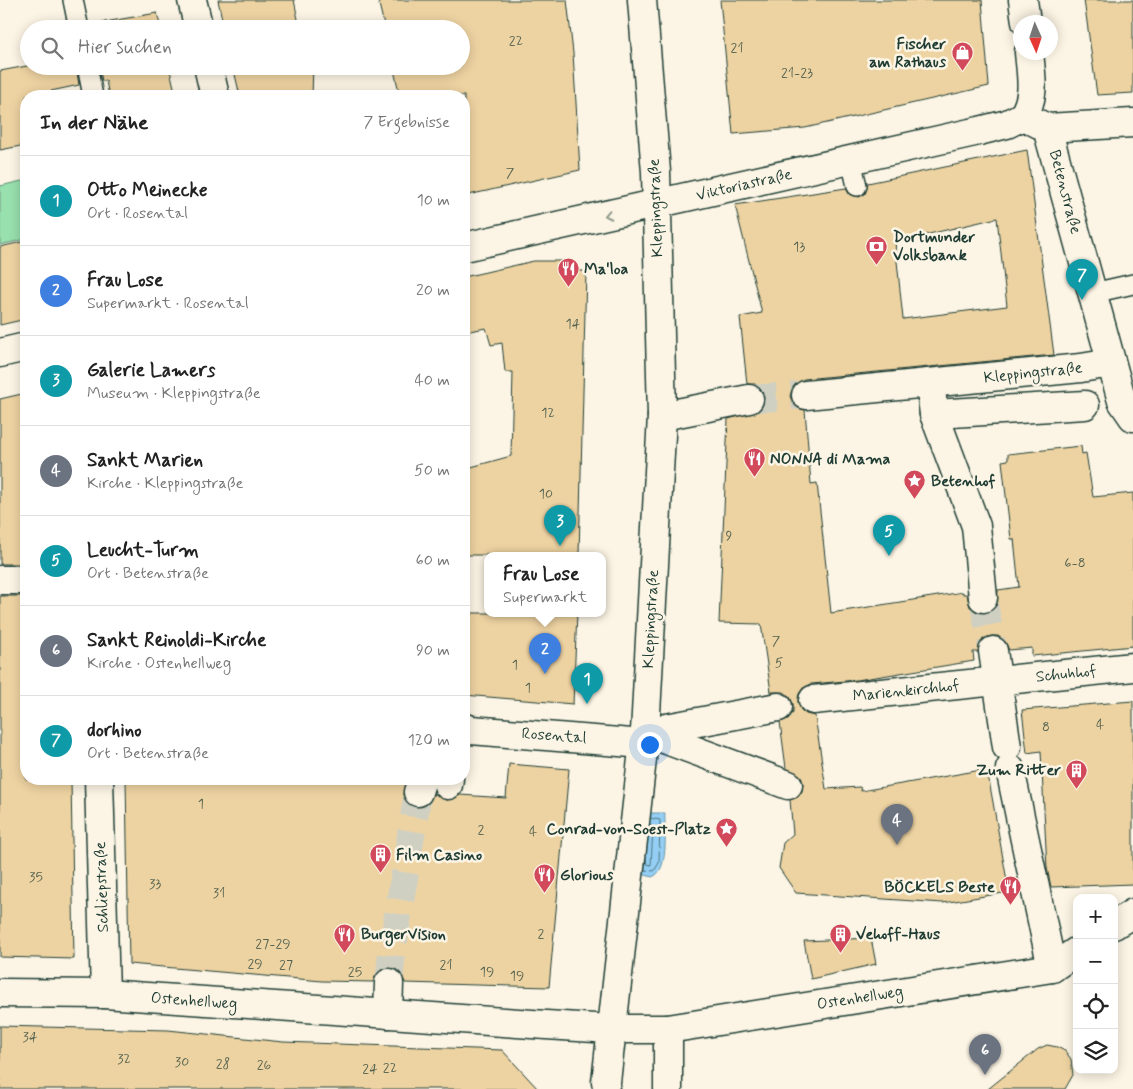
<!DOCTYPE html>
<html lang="de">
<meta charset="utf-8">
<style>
body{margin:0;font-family:Mynerve,sans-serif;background:#f6f6f6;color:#222}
.controls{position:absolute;right:15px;bottom:15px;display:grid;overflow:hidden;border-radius:10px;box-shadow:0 2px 12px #0003}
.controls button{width:45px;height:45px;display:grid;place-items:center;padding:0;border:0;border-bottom:1px solid #e0e0e0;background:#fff;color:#222;font:25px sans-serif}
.compass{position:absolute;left:1013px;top:15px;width:45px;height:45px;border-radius:50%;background:#fff;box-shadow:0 2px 12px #0003;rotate:177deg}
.you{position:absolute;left:649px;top:744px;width:18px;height:18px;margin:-12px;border:4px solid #fff;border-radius:50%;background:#1a73e8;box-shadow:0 0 0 8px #1a73e833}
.badge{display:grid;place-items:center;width:32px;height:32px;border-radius:50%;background:#d1495b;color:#fff;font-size:16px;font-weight:700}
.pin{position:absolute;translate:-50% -41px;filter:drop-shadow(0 1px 2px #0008)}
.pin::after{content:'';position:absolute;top:26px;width:18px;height:15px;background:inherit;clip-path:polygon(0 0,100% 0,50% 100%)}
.popup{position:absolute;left:484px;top:552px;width:122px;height:65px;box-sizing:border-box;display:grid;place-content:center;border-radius:10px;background:#fff;filter:drop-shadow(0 1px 4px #0005);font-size:16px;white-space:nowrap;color:#767676}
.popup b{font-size:19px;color:#222}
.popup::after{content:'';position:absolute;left:50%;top:100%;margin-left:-10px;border:10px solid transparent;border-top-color:#fff}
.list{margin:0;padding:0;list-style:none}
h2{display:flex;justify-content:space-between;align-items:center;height:65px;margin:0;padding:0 20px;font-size:21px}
h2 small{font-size:16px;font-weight:400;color:#767676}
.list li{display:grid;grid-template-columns:32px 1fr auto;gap:15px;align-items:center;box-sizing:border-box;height:90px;padding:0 20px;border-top:1px solid #e0e0e0}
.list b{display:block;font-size:19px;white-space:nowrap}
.list p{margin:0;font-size:16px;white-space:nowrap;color:#767676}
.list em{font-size:16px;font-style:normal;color:#767676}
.icon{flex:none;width:28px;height:28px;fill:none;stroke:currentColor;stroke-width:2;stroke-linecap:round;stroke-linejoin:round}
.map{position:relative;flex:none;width:1133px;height:1089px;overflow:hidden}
.search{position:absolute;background:#fff;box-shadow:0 2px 12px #0003;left:20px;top:20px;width:450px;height:55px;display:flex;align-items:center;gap:12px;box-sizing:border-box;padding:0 18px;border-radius:28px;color:#767676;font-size:19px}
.panel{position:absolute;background:#fff;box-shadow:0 2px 12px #0003;left:20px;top:90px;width:450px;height:695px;border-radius:20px}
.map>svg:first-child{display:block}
.green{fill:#98e0ae;stroke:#5c8e71}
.water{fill:#94cef4;stroke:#6594a7}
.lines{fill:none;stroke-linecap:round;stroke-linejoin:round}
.shore{stroke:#4e7781;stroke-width:1}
.building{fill:#eed3a2;stroke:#1f3d34;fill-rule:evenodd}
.street-tunnel{stroke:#d0d0c2;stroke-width:28;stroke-dasharray:28 14;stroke-linecap:butt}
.lane-casing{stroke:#1f3d34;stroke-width:22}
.street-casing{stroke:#1f3d34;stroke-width:31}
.lane{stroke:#fcf5e5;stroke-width:19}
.street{stroke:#fcf5e5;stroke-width:28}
.oneway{stroke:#8e998c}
.labels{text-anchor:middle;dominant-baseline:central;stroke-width:5;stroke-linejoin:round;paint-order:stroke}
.number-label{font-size:14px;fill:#536250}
.poi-label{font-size:16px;font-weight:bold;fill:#1f3d34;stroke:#fcf5e5;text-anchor:start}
.street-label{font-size:16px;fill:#1f3d34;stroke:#fcf5e5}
</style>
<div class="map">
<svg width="1133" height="1089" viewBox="0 0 1133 1089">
<rect width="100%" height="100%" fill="#fcf5e5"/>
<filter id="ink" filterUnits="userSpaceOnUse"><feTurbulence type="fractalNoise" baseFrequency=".02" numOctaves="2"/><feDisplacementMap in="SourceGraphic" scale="10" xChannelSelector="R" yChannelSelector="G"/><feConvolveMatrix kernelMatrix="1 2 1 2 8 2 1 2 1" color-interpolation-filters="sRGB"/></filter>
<g filter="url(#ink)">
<polygon class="green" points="26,180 26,239 0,245 0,186"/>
<path class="water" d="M636,813H665C664,830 670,871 652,877L639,873Z"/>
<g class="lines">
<g class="shore">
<polyline points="646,858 647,864 651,865 653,827 650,824"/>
<polyline points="645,870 654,871 659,863 660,820 650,818"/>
</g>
</g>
<g class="building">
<polygon points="218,0 294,0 300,29 224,29"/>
<polygon points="378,0 567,0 573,53 580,170 464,196 464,96 400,96 393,66 461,66 461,29 385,29"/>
<polygon points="720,0 982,0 989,86 805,128 733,134"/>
<polygon points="1084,0 1133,0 1133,93 1097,95"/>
<polygon points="157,13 161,29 94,29 93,24"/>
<polygon points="27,66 76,66 79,85 51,91 53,96 26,96 26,145 0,150 0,71"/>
<polygon points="99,66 169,66 176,96 109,96 106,81 102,81"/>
<polygon points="233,66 313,66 312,96 240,96"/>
<path d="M1027,150L1054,355L804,379L797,383L792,389L790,396L793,404L805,410L811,484L817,483L831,613L963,592V594H967L970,607L976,612L984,614L992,611L997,604L998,590L1019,587L1014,539H1011L1002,461L1008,460V454L1081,446L1082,454L1086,453L1093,497L1133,493V646L1032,656V648L1009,650L1005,641L998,636H991L983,639L978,652H973L974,661L857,680L811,684L803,688L799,694L798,702L801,710L806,714L815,716L826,789L860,787L861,791L987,769L1009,892L943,903L796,893L779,868L783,843L793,834L790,800L798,797L802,791L803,783L800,775L786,768L780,722L788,719L793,713V704L790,697L784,692H771L761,624L719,623L728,419L759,411L764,405V396L760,388L755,384H747L740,317L762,313L735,205L846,188L849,194L859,197L865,194L868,183ZM997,218L1007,306L903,319L895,242Z"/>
<polygon points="26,241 26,319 0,325 0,247"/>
<polygon points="534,261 565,261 565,271 586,271 579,555 464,555 464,469 511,456 513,372 505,372 502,343 491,345 486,328 464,332 464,277"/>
<polygon points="26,393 26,564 0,564 0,399"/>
<polygon points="0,596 26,596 26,779 71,779 74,959 0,957"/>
<polygon points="464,613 577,613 573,704 464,695"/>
<polygon points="1133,701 1133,884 1051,887 1047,868 1041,751 1027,753 1022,710"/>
<polygon points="509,764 569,769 549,987 405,983 402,975 397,970 390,967 381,970 376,975 373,982 322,981 129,964 126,779 406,779 403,795 406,802 413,807 421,807 429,803 434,793 446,800 454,799 460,795 506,798"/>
<polygon points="871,938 876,964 811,979 804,941"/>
<polygon points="0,1026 168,1030 283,1042 502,1050 538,1089 0,1089"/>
<polygon points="1047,1045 1057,1047 1065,1051 1071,1059 1073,1075 1065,1089 988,1089 1038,1049"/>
</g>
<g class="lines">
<g class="street-tunnel">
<polyline points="749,399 806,395"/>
<polyline points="983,598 993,651"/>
<polyline points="389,983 392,952 418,792"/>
</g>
<defs>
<g id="lane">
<polyline points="73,0 79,29"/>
<polyline points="87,66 93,96"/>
<polyline points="851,160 857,186"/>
<polyline points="1093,293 1133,284"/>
</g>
<g id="street">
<polyline points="192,0 199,29"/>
<polyline points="1023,0 1026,22"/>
<polyline points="208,66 215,96"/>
<path d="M1023,116C1036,96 1031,76 1029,52"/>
<polyline points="1031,120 1047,128 1133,123"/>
<polyline points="1047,128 1122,401 1133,417"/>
<polyline points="464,247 979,131 1007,124 1023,116"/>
<polyline points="0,353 26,347"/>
<polyline points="930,383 934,414 976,526 983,598"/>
<polyline points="806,395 1081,368 1111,363"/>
<polyline points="934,414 1085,405"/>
<polyline points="662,416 749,399"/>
<polyline points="0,580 26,580"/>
<polyline points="993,651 1007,747"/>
<polyline points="813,700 1133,667"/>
<polyline points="464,727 471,730 644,744"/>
<polyline points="645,732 788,785"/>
<polyline points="645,732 778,707"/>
<polyline points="1010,769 1052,968"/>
<polyline points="99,779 105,994"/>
<polyline points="448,785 449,779"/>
<polyline points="418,792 421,782"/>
<polyline points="1114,925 1133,913"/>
<polyline points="0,993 105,994 546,1025 611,1029 668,1029 1052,968 1077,951"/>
<polyline points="388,1014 389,983"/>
<polyline points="606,1082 645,732 662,416 656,172 642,0"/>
<polyline points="668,1089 668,1029"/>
</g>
</defs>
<use href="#lane" class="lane-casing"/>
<use href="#street" class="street-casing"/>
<use href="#lane" class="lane"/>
<use href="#street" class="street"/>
</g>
<defs><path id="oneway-chevron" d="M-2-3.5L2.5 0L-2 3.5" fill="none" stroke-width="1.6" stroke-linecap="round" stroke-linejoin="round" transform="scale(1.25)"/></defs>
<use class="oneway" href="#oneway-chevron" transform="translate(608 215) rotate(168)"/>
</g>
<defs>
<symbol id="shop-pin" viewBox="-11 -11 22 30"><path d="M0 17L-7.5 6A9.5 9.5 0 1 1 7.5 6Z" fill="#d1495b" stroke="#fcf5e5"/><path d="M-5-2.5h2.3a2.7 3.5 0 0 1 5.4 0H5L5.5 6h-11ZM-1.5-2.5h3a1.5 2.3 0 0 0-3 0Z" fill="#fff"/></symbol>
<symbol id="bank-pin" viewBox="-11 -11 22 30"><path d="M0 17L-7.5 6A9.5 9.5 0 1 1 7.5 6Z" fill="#d1495b" stroke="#fcf5e5"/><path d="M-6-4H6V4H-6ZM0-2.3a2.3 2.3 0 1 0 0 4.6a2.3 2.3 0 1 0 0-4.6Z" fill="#fff"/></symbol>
<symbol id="restaurant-pin" viewBox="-11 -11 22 30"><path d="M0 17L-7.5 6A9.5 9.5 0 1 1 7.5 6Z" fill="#d1495b" stroke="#fcf5e5"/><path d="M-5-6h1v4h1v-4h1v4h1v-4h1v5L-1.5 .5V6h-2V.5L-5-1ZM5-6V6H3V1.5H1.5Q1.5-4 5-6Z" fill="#fff"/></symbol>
<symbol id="sight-pin" viewBox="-11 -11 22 30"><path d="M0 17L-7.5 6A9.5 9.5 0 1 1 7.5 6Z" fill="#d1495b" stroke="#fcf5e5"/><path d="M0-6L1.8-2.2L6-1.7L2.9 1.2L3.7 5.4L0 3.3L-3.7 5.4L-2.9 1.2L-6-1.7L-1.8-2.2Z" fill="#fff"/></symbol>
<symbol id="building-pin" viewBox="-11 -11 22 30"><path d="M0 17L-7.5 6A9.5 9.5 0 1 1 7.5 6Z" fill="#d1495b" stroke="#fcf5e5"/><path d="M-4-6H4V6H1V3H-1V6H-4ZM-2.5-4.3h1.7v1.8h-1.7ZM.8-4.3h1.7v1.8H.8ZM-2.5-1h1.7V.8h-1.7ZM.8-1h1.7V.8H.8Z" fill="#fff"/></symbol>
</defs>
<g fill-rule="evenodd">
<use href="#shop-pin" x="950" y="40" width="25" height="34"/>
<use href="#bank-pin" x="864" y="234" width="25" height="34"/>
<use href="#restaurant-pin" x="556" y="256" width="25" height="34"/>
<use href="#restaurant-pin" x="742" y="446" width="25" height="34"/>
<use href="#sight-pin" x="902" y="468" width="25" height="34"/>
<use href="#building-pin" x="1064" y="758" width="25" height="34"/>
<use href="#sight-pin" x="714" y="816" width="25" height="34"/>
<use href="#building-pin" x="368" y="842" width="25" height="34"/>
<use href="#restaurant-pin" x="532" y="862" width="25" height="34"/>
<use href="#restaurant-pin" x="998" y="874" width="25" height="34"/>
<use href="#restaurant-pin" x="332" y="922" width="25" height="34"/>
<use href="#building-pin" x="828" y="922" width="25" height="34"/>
</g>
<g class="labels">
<g class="number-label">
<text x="516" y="41">22</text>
<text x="737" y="48">21</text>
<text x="797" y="73">21-23</text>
<text x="510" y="173">7</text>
<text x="799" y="247">13</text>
<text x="573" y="324">14</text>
<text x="548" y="413">12</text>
<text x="546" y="494">10</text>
<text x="729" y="536">9</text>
<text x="1075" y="563">6-8</text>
<text x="776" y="641">7</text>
<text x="779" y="663">5</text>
<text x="515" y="665">1</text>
<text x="528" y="688">1</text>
<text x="1100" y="725">4</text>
<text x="1046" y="727">8</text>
<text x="201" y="804">1</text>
<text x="481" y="830">2</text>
<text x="533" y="832">4</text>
<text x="36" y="877">35</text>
<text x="155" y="884">33</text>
<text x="219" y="893">31</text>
<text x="541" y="934">2</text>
<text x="273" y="944">27-29</text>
<text x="255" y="964">29</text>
<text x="286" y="965">27</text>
<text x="446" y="965">21</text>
<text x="355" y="972">25</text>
<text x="487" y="972">19</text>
<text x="517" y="976">19</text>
<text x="30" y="1037">34</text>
<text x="124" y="1059">32</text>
<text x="182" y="1062">30</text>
<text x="223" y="1064">28</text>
<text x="264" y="1065">26</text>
<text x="390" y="1068">22</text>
<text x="370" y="1069">24</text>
</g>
<g class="poi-label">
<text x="946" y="44" text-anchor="end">Fischer<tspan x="946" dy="18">am Rathaus</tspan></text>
<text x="893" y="237">Dortmunder<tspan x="893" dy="18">Volksbank</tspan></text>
<text x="584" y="269">Ma'loa</text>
<text x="770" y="459">NONNA di Mama</text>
<text x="931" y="481">Betenhof</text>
<text x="1061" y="770" text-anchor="end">Zum Ritter</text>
<text x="711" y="829" text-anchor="end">Conrad-von-Soest-Platz</text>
<text x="396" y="855">Film Casino</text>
<text x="560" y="875">Glorious</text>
<text x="995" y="887" text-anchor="end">BÖCKELS Beste</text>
<text x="361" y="934">BurgerVision</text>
<text x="856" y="934">Vehoff-Haus</text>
</g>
<g class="street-label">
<text transform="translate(744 185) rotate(-13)">Viktoriastraße</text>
<text transform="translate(1065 192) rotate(75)">Betenstraße</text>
<text transform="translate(656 208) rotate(-92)">Kleppingstraße</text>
<text transform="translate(1033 373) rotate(-6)">Kleppingstraße</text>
<text transform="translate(651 619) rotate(-87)">Kleppingstraße</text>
<text transform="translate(1066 674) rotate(-6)">Schuhhof</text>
<text transform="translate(906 691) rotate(-6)">Marienkirchhof</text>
<text transform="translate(554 736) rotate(4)">Rosental</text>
<text transform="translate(102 887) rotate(-92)">Schliepstraße</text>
<text transform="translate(860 998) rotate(-9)">Ostenhellweg</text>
<text transform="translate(194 1001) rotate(4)">Ostenhellweg</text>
</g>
</g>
</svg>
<div class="controls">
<button>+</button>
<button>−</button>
<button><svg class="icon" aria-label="locate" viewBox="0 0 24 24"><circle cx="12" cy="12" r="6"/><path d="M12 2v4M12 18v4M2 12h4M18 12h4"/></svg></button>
<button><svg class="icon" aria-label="layers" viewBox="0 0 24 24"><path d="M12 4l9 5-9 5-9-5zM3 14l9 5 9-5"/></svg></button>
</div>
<svg class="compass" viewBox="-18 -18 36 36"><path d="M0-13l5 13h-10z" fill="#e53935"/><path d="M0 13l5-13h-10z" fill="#767676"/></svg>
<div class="you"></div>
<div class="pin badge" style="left:587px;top:704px;background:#0f9aa8">1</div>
<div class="pin badge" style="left:545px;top:674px;background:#3f7fe0">2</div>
<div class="popup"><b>Frau Lose</b>Supermarkt</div>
<div class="pin badge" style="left:560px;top:546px;background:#0f9aa8">3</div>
<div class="pin badge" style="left:897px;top:845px;background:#6b7280">4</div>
<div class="pin badge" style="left:889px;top:556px;background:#0f9aa8">5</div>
<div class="pin badge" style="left:985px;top:1075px;background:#6b7280">6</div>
<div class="pin badge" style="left:1082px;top:300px;background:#0f9aa8">7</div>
<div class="search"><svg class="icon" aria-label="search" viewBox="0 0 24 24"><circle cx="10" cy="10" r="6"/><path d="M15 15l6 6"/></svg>Hier suchen</div>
<section class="panel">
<h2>In der Nähe<small>7 Ergebnisse</small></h2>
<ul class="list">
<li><span class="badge" style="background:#0f9aa8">1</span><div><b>Otto Meinecke</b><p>Ort · Rosental</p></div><em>10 m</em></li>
<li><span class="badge" style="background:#3f7fe0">2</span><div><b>Frau Lose</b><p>Supermarkt · Rosental</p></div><em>20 m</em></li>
<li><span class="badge" style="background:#0f9aa8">3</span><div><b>Galerie Lamers</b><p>Museum · Kleppingstraße</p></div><em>40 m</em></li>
<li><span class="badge" style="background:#6b7280">4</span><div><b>Sankt Marien</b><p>Kirche · Kleppingstraße</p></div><em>50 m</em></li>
<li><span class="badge" style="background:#0f9aa8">5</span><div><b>Leucht-Turm</b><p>Ort · Betenstraße</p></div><em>60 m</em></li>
<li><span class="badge" style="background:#6b7280">6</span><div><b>Sankt Reinoldi-Kirche</b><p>Kirche · Ostenhellweg</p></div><em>90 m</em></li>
<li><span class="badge" style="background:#0f9aa8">7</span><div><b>dorhino</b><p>Ort · Betenstraße</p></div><em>120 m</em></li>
</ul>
</section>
</div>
